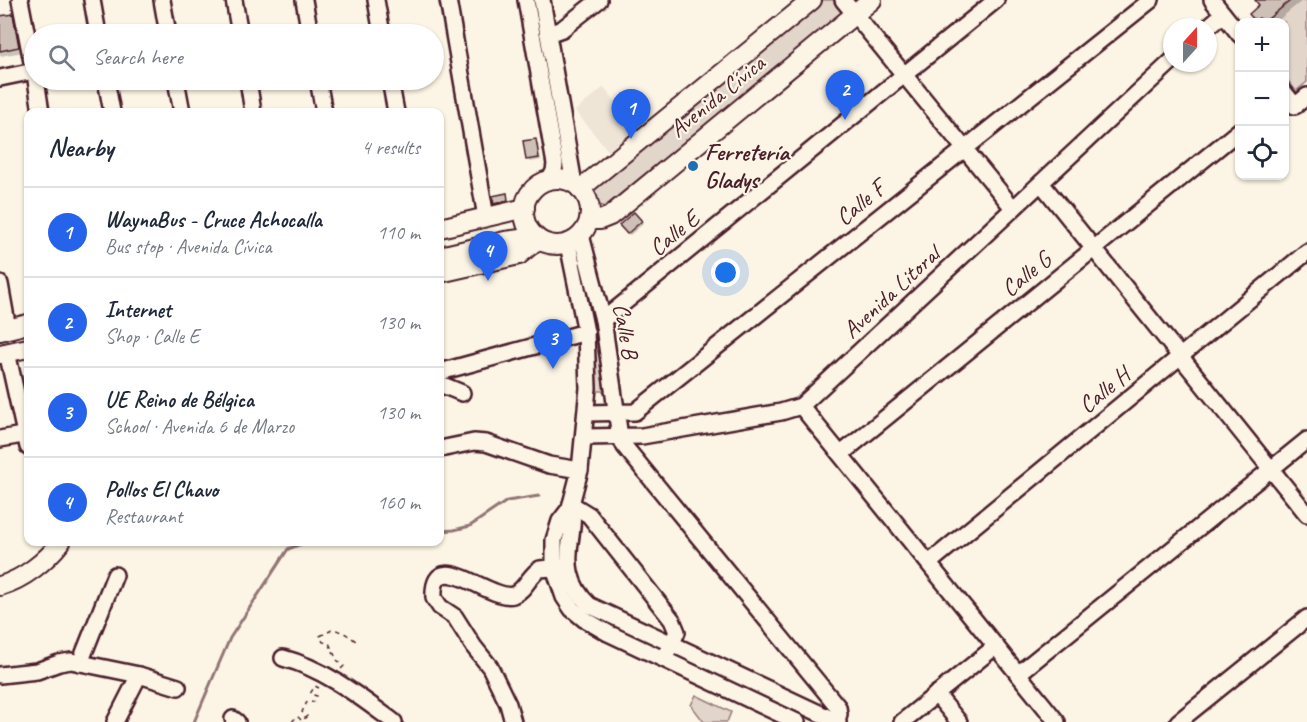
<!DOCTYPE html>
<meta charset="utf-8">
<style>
body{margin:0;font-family:Caveat,sans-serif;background:#f6f6f7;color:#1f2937}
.controls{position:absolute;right:18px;top:18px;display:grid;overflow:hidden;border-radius:12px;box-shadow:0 2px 4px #0004}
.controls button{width:54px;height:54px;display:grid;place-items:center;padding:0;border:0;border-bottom:2px solid #e0e1e3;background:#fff;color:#1f2937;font:30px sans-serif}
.compass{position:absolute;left:1163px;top:18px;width:54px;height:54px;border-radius:50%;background:#fff;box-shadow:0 2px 4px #0004;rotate:21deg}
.you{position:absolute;left:726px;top:273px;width:21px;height:21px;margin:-15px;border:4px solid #fff;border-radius:50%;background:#1a73e8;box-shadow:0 0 0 9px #1a73e833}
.badge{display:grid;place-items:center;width:39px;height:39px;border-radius:50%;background:#2563eb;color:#fff;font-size:20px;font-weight:700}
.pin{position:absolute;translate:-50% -50px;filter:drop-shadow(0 2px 3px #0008)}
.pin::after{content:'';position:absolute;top:32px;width:21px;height:18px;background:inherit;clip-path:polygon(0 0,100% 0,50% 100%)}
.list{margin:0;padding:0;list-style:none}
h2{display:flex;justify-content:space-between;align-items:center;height:78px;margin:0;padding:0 24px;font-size:26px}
h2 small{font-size:20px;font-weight:400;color:#747a83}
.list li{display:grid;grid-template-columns:39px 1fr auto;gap:18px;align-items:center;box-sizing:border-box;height:90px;padding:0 24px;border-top:2px solid #e0e1e3}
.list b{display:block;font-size:22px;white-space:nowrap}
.list p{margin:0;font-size:20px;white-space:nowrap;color:#747a83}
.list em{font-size:20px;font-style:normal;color:#747a83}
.icon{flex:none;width:33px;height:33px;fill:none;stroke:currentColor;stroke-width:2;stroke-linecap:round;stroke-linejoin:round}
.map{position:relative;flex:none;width:1307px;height:722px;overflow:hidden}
.search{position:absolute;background:#fff;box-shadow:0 2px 4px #0004;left:24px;top:24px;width:420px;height:66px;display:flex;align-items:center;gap:15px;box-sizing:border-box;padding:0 21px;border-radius:33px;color:#747a83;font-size:22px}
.panel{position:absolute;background:#fff;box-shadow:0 2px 4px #0004;left:24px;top:108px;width:420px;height:438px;border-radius:12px}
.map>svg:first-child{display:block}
.built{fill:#eee5d7}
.green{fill:#e2d5ca;stroke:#967a7a;stroke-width:1.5}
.shadow{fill:#0003}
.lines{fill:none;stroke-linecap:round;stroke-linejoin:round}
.stream{stroke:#917474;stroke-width:3}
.building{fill:#cfc0b7;stroke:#4a1f2b;stroke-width:1.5}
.minor-casing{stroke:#4a1f2b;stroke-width:20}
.major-casing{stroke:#4a1f2b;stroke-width:22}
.path{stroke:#4a1f2b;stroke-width:1.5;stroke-dasharray:4.5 4.5;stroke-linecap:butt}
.minor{stroke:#fcf5e5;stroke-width:15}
.major{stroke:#fcf5e5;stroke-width:18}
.poi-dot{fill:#1f6fb2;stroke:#fcf5e5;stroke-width:2}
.labels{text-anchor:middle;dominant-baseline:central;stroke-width:4.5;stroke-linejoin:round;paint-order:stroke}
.street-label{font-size:24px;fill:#4a1f2b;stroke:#fcf5e5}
.poi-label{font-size:24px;font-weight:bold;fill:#4a1f2b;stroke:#fcf5e5;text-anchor:start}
</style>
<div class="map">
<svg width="1307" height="722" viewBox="0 0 1307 722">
<rect width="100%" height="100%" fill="#fcf5e5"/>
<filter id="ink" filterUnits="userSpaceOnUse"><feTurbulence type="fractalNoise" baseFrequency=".0167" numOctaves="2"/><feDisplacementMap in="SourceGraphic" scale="12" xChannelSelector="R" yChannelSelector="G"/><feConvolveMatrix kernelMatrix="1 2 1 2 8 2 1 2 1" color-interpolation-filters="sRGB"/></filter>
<g filter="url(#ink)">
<polygon class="built" points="604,87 639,130 610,153 575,111"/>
<g class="green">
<polygon points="822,0 836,0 846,12 604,207 598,204 592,193 595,184"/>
<polygon points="1291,0 1307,0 1307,82 1296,91 1285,77 1284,22 1264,22"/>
<polygon points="584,267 606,390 605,391 592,391 595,358 580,268"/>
<polygon points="696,695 731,712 727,722 704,722 691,705"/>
</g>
<g class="shadow">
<polygon points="1257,0 1303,0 1276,22 1259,22 1251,14 1261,5"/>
<polygon points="12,15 18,21 24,52 0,56 0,17"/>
<polygon points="535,140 538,143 541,160 530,162 528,160"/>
<polygon points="506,195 510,203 497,206 495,203"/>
<polygon points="634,214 643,224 630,235 621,225"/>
</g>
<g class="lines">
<g class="stream">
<polyline points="440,531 454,530 470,526 507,501 539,496"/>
<polyline points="194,722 230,638 288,549 306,542"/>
</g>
</g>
<g class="building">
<polygon points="1255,0 1291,0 1264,22 1259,18 1255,21 1249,14 1259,5"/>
<polygon points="13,14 19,47 0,51 0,16"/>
<polygon points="536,139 539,158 526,160 523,141"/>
<polygon points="507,193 508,200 494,204 492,196"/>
<polygon points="634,212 642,221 627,234 619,225"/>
</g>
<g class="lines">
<defs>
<g id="minor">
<polyline points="20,0 34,72"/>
<polyline points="92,0 98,34"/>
<polyline points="162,0 168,34"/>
<polyline points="234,0 240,34"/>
<polyline points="304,0 310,34"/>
<polyline points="376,0 382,34"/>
<polyline points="448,0 486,217"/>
<polyline points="526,0 555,164 554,171 550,180"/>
<polyline points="542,0 574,184"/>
<polyline points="843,0 1013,208"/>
<polyline points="1212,0 1240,35"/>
<polyline points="1208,27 1223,14"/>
<polyline points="548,34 562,29 599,0"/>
<polyline points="0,78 34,71"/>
<polyline points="36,80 41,112"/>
<polyline points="106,80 112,112"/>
<polyline points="176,80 182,112"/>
<polyline points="248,80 253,112"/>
<polyline points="318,80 324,112"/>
<polyline points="390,80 396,112"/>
<polyline points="1284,92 1295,106 1307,96"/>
<polyline points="1041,183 1307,514"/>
<polyline points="581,235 603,320 620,437 625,447 838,707 839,714 836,722"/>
<polyline points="568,244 586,332 588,388 580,470 570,508 560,521 554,540 554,568 564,597 572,609 584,619 608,633 797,722"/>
<polyline points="0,284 8,329"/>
<polyline points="603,320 996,0"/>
<polyline points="7,352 28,447"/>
<polyline points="440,372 586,332"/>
<polyline points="440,384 462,393"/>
<polyline points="801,406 1057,722"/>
<polyline points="587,413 635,412 1151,0"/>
<polyline points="585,437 642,436 781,412 801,406 1172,61"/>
<polyline points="0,439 28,434"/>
<polyline points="440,449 474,442 486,443 549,465 580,470"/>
<polyline points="841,454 1240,130"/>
<polyline points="571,504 589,515 672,620 677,632 668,651"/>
<path d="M570,508C574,518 572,526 571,536C566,563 568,585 589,605L838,722"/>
<polyline points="929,563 1307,252"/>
<path d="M283,658C325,669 360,697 394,722"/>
<polyline points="80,663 115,575"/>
<polyline points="1018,674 1307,440"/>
<polyline points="0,675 37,671 59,663 71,661 139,675 178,687"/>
<polyline points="936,694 959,722"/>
<polyline points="233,719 237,722"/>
<polyline points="115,722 139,675"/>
<path d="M513,722L508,704L490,667L474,647L455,617L440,607L434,598C431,543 491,602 513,595C525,591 529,575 540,569L564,567"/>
<polyline points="902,722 996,646"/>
<polyline points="1178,722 1307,618"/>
</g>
<g id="major">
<circle cx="557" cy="212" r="33"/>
<polyline points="580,189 812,0"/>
<polyline points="589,220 600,220 610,216 872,0"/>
<polyline points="440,228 525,208"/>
<polyline points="440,256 505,241 536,237"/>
<polyline points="440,273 519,255 538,239"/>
<polyline points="0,331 28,324"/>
<polyline points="0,354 28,348"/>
<path d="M0,586C24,579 46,561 61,542"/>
</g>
</defs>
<use href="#minor" class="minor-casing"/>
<use href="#major" class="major-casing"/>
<g class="path">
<polyline points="341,669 344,666 337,660 329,643 323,642 320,636 334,629 346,634 356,641"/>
<polyline points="292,722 297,716 302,721 307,716 302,712 308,700 314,702 317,696 310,694 315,686 319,688"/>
</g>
<use href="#minor" class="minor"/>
<use href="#major" class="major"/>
</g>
</g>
<circle class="poi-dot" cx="693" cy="166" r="6"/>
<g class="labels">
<g class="street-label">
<text transform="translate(717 96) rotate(-39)">Avenida Cívica</text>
<text transform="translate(860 203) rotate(-39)">Calle F</text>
<text transform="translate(674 233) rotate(-39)">Calle E</text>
<text transform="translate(1026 274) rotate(-39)">Calle G</text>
<text transform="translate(891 292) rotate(-43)">Avenida Litoral</text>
<text transform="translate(626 331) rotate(80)">Calle B</text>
<text transform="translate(1104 390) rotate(-39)">Calle H</text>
</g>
<g class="poi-label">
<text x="705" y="152">Ferretería<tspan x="705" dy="28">Gladys</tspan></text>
</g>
</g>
</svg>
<div class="controls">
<button>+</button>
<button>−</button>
<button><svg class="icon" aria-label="locate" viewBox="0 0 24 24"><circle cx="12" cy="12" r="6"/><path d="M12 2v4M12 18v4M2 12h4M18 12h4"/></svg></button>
</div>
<svg class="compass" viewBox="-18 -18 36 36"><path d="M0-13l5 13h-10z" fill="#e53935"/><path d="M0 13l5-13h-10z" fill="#747a83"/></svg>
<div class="you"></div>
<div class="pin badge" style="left:631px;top:139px">1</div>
<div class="pin badge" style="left:845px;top:120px">2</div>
<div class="pin badge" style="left:553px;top:369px">3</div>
<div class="pin badge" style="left:488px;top:281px">4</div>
<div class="search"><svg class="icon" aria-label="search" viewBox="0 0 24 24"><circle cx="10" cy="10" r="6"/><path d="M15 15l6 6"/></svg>Search here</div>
<section class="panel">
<h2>Nearby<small>4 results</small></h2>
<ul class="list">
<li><span class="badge">1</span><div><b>WaynaBus - Cruce Achocalla</b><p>Bus stop · Avenida Cívica</p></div><em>110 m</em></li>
<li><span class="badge">2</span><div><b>Internet</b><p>Shop · Calle E</p></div><em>130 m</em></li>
<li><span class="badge">3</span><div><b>UE Reino de Bélgica</b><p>School · Avenida 6 de Marzo</p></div><em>130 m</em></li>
<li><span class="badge">4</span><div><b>Pollos El Chavo</b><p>Restaurant</p></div><em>160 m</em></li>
</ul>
</section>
</div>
